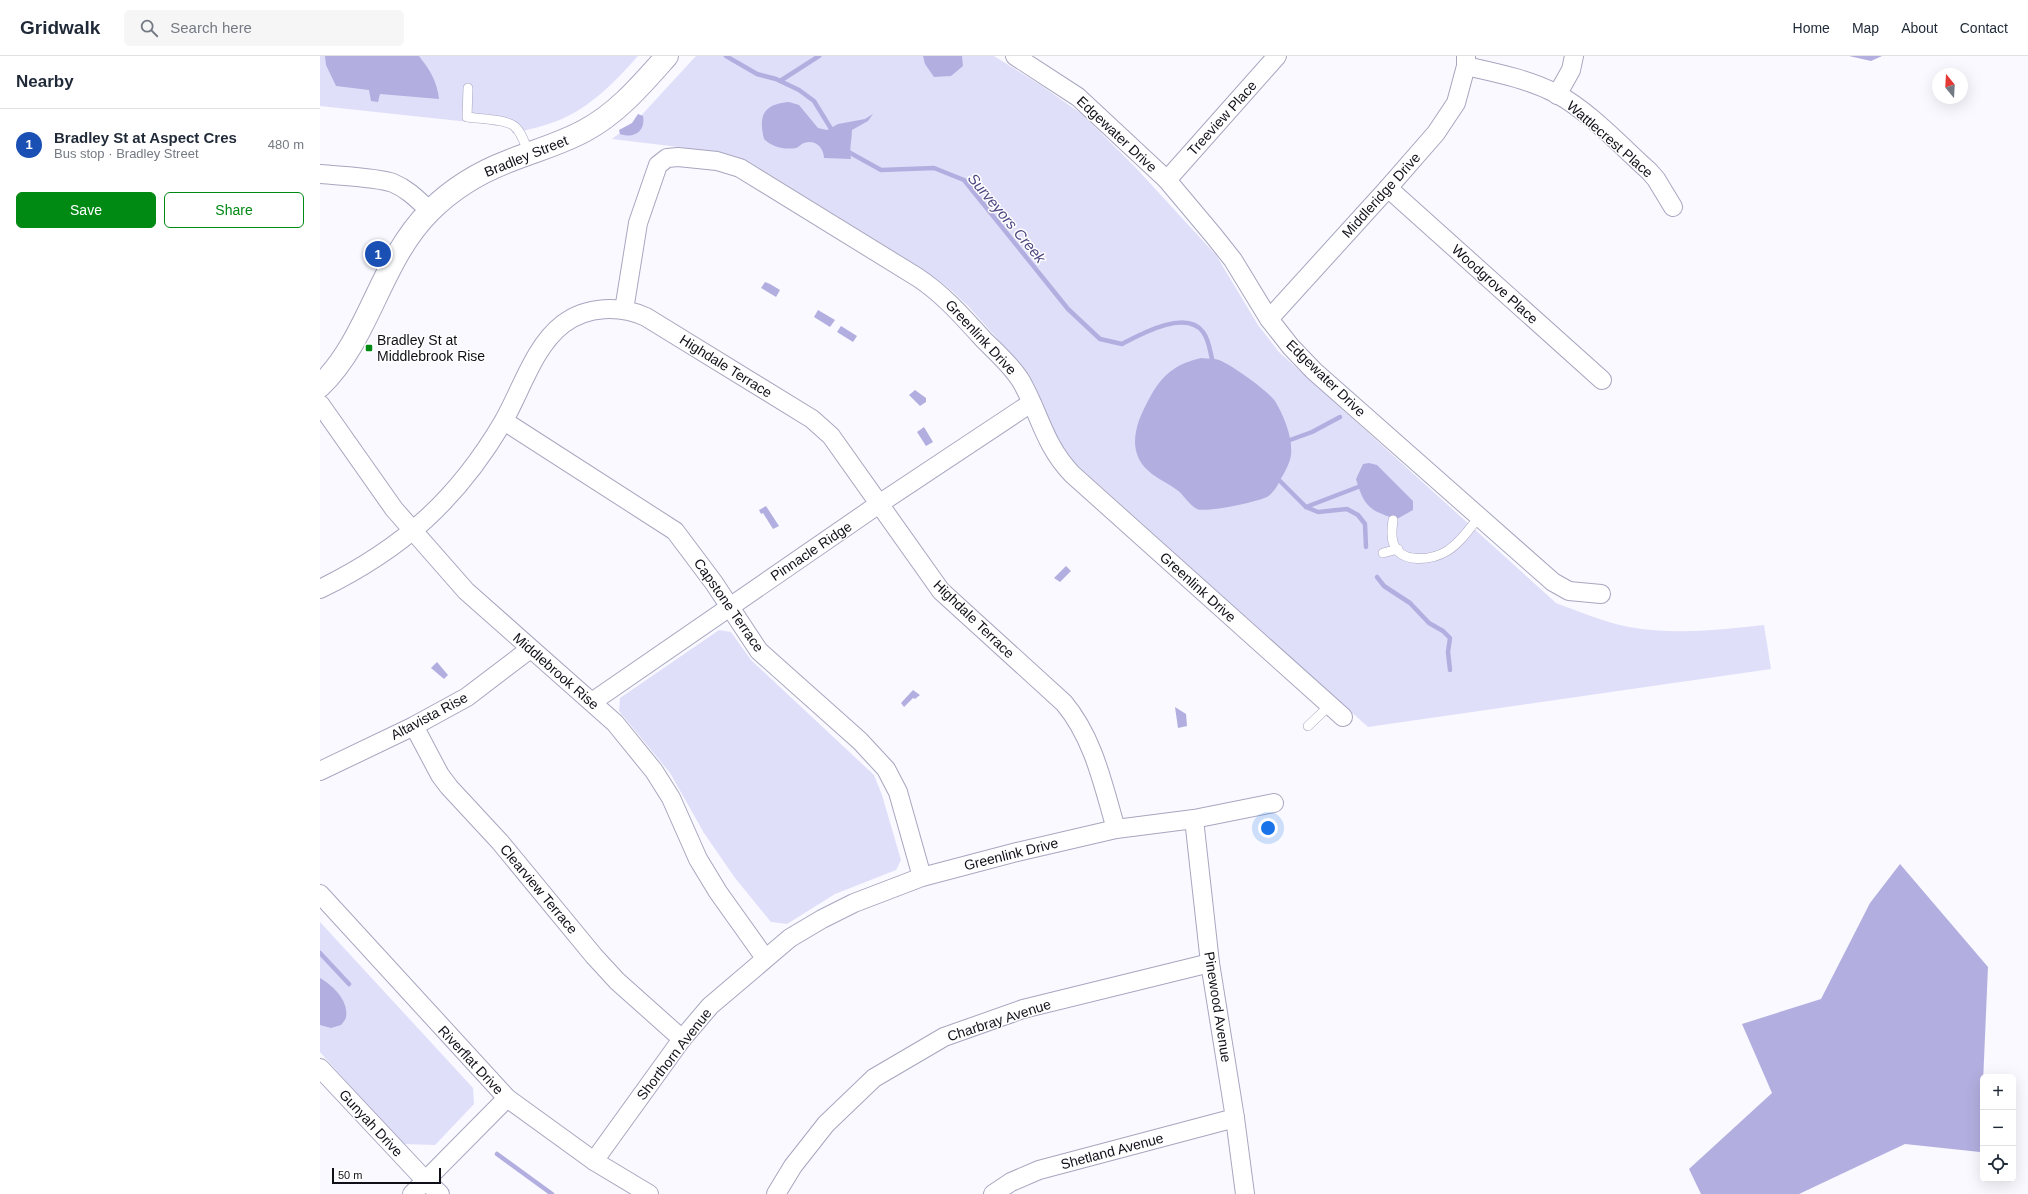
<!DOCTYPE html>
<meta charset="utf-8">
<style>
body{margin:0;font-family:Arial,sans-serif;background:#f6f6f7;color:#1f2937}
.controls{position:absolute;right:12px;bottom:12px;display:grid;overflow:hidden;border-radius:6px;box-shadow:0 4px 16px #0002}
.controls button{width:36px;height:36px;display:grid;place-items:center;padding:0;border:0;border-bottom:1px solid #e0e1e3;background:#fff;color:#1f2937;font:20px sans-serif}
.compass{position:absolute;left:1612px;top:12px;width:36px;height:36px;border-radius:50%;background:#fff;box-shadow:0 4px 16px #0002;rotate:342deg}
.scale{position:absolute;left:12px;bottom:10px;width:109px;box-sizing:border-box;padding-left:4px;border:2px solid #101019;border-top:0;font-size:11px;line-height:14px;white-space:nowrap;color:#101019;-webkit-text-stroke:3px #fff;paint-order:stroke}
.you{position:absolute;left:948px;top:772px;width:14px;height:14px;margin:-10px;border:3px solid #fff;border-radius:50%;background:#1a73e8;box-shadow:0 0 0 6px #1a73e833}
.badge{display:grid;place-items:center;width:26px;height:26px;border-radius:50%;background:#008913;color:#fff;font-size:13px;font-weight:700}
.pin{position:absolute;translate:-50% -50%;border:2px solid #fff;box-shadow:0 1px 4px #0006}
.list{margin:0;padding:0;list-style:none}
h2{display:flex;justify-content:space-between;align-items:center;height:52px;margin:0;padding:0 16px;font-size:17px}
h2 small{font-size:13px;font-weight:400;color:#747a83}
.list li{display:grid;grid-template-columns:26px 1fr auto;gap:12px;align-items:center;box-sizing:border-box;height:72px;padding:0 16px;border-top:1px solid #e0e1e3}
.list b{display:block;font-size:15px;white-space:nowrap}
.list p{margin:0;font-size:13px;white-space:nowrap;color:#747a83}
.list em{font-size:13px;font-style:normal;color:#747a83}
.actions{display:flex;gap:8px;padding:12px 16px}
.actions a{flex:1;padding:9px 0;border:1px solid #008913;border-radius:6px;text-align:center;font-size:14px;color:#008913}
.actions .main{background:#008913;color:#fff}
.icon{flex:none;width:22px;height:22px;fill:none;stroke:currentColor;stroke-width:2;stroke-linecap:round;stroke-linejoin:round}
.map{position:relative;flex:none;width:1708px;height:1138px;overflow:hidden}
header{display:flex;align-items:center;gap:24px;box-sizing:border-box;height:56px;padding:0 20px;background:#fff;border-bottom:1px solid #e0e1e3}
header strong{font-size:19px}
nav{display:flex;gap:22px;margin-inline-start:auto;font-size:14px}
.search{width:280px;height:36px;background:#f6f6f7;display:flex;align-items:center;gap:10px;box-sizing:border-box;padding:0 14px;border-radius:6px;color:#747a83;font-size:15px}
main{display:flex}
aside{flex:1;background:#fff}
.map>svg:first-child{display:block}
.green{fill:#e0dffa}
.water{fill:#b2afe0}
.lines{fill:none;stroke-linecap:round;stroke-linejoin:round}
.stream{stroke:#b2afe0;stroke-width:4.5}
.lane-casing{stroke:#a7a6bf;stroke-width:10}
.street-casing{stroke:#a7a6bf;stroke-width:20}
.secondary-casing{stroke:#a7a6bf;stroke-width:24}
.lane{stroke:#fff;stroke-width:9}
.street{stroke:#fff;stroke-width:18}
.secondary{stroke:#fff;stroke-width:22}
.poi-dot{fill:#008913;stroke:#fff;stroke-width:1.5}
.labels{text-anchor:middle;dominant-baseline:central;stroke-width:3;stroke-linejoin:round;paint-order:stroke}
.street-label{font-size:14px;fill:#101019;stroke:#fff}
.poi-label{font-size:14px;fill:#101019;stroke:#fff;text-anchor:start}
.water-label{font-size:15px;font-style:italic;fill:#4d4683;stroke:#fff}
</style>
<header>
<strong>Gridwalk</strong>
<div class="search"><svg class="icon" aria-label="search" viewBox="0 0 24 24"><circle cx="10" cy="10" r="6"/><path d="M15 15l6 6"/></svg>Search here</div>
<nav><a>Home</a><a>Map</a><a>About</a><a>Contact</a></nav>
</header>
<main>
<aside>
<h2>Nearby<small></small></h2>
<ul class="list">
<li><span class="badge" style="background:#1a4fb4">1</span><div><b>Bradley St at Aspect Cres</b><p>Bus stop · Bradley Street</p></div><em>480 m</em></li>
</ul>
<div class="actions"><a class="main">Save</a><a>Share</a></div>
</aside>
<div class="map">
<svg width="1708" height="1138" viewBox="0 0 1708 1138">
<rect width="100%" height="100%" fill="#f9f9ff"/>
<g class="green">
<path d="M0,0H318C295,26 270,52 237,65C222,71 208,73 193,78L191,73L186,70L0,50Z"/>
<path d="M376,0H674L722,30L763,59L816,112L896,199L938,269L959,296L1236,547C1260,556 1284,566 1309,571C1354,579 1399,574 1444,569L1451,613L1048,671L755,407L745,395L737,381L714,328L706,315L650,252L632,235L617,223L588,204L436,110L417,101L400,96L292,83L317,64Z"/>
<polygon points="399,574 411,576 431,604 554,719 562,739 581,804 576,814 515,838 467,868 451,866 415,822 384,777 350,717 299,655 300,642"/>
<polygon points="0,866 153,1032 154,1048 115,1089 82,1088 0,996"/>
</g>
<g class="water">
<path d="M5,0H99C110,14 117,25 119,43L60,38L58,46L51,45L49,34L16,30L6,9Z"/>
<polygon points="603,0 642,0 643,10 631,20 614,21 605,8"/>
<polygon points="1529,0 1562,0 1551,5"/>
<path d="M469,46L479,49L498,72L507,74L518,68L545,63L553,58L548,65L532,74C532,84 529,93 531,103L504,102C504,92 495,83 484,87C481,88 479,91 476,92C464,94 452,91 444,83C438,59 444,48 469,46Z"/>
<path d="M318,58L323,60C326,75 314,83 300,78L299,74L312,67Z"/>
<polygon points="445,226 450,228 460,234 456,241 441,232"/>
<polygon points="498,254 515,264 510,271 494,261"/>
<polygon points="521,270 537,280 533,286 517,276"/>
<path d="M881,302C887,303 894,302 899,304C912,309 947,334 955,345C964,360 973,382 971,399C970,407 964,418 960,424C958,430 952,438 947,441C937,446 886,457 877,453C869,449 864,439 857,434C849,428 840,424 832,418C805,398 815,368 829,343C842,319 855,308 881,302Z"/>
<polygon points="595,334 606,342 606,346 600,350 589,339"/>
<polygon points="604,371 613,386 606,390 597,376"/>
<path d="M1049,407L1057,409L1093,445V454L1077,463C1050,455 1044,451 1036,423L1043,408Z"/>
<polygon points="446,450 459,470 453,473 443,457 441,458 439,454"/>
<polygon points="746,510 751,515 740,526 734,522"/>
<polygon points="117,606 128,619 124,623 111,612"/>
<polygon points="593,634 600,639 595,643 593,642 584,651 581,647"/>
<polygon points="855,651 866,658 867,670 858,672"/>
<polygon points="1580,808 1668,911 1660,1096 1585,1088 1479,1138 1381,1138 1369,1113 1452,1037 1422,968 1501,943 1550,847"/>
<path d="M0,922C12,929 29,944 26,961C26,963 23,967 21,969L11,972L0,969Z"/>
</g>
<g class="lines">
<g class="stream">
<polyline points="406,0 437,18 456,23 479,34 494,45 513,76"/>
<polyline points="460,25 499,0"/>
<path d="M525,94L561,114L614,112L644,124L748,253L780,283L802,288C821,278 866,253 883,276C889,284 890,295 892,303"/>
<polyline points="970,384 992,376 1020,361"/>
<polyline points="960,425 986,451 998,456 1027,453 1038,459 1045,468 1046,491"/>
<polyline points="986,451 1038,431"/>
<polyline points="1057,521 1064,530 1090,547 1109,567 1123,575 1130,582 1128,596 1130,614"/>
<polyline points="0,897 29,928"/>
<polyline points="177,1098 232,1138"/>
</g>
<defs>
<g id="lane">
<path d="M148,32L147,61C159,63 185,63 194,70C202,76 205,89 209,98"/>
<path d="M1073,464C1072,471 1071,479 1073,486C1080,509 1112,504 1127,495C1140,487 1150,472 1159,461"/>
<polyline points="1063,497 1078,493"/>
<polyline points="988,670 1010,649"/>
</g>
<g id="street">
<polyline points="695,0 758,41 847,124 894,180 913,204 949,263 971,291 994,315 1233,526 1249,535 1281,538"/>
<path d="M1146,10C1177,17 1208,23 1237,38C1270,56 1301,90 1329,115L1336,123L1353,151"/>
<polyline points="1237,39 1251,14 1254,0"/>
<path d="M0,118C19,120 57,121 73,127C88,133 99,145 110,155"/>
<polyline points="847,124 957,0"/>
<polyline points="1068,132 1282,324"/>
<path d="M304,254L318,167L338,109L347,102L358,101L397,105L420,112L597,221C623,238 643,261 664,284C677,297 691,309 701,325C720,358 724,389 752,418L1023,661"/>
<polyline points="949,263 1068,132 1116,77 1136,47 1146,10 1146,0"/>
<polyline points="0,348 74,453 146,535 295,667 334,715 351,742 378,803 398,836 445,902"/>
<polyline points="184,365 355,475 394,527 439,595 540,685 566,713 578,736 602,821"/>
<path d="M0,533C82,493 137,444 183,366C201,335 214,290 243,268C267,250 300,249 326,261L492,363L511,380L621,535L744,647C774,683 783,729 796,773"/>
<polyline points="272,646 559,448 711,347"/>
<polyline points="94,670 120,719 129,731 180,786 274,900 297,925 362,983"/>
<polyline points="0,715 94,670 147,641 210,593"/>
<polyline points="874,763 890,907 915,1062 925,1138"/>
<polyline points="0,838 187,1042 274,1105 329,1138"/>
<polyline points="0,1012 105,1124 120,1138"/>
<polyline points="274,1105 362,983 390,950 470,882 502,863 534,847 602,821 697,796 796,773 874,763 954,747"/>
<polyline points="92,1138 187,1042"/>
<polyline points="456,1138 473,1110 506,1068 554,1022 624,981 703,953 890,907"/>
<polyline points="673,1138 691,1126 719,1114 915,1062"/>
</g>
<path id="secondary" d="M0,330C51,280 59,206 110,155C132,133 160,116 189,105C214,95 240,88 264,75C298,57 322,28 347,0"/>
</defs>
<use href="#lane" class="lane-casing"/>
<use href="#street" class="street-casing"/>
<use href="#secondary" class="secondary-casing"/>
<use href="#lane" class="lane"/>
<use href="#street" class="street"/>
<use href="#secondary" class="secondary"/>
</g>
<rect class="poi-dot" x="45" y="288" width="8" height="8" rx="2"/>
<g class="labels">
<g class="street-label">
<text transform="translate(902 62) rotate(-48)">Treeview Place</text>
<text transform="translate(797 78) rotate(43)">Edgewater Drive</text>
<text transform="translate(1290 83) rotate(41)">Wattlecrest Place</text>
<text transform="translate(206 100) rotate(-22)">Bradley Street</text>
<text transform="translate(1061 139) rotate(-48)">Middleridge Drive</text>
<text transform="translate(1175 228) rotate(42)">Woodgrove Place</text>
<text transform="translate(661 281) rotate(47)">Greenlink Drive</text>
<text transform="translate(406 310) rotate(32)">Highdale Terrace</text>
<text transform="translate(1006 322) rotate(44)">Edgewater Drive</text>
<text transform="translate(491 495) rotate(-34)">Pinnacle Ridge</text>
<text transform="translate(878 531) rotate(42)">Greenlink Drive</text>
<text transform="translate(409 549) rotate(55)">Capstone Terrace</text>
<text transform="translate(654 563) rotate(44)">Highdale Terrace</text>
<text transform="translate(236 615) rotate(41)">Middlebrook Rise</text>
<text transform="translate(109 660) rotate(-28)">Altavista Rise</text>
<text transform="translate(691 798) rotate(-14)">Greenlink Drive</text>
<text transform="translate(219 833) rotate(50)">Clearview Terrace</text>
<text transform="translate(898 951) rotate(81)">Pinewood Avenue</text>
<text transform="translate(679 964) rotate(-18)">Charbray Avenue</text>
<text transform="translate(354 998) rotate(-52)">Shorthorn Avenue</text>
<text transform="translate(151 1004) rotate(47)">Riverflat Drive</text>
<text transform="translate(51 1067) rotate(47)">Gunyah Drive</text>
<text transform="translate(792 1095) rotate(-15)">Shetland Avenue</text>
</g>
<g class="poi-label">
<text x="57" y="284">Bradley St at<tspan x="57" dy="16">Middlebrook Rise</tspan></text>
</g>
<g class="water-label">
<text transform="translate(687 162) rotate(50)">Surveyors Creek</text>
</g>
</g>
</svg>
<div class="controls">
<button>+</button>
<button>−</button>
<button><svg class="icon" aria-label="locate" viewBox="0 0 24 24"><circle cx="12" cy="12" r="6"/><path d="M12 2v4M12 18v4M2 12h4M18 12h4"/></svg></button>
</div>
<svg class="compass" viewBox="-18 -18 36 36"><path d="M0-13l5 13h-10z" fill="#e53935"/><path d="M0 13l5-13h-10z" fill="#747a83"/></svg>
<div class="scale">50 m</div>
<div class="you"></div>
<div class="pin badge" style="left:58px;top:198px;background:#1a4fb4">1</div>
</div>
</main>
